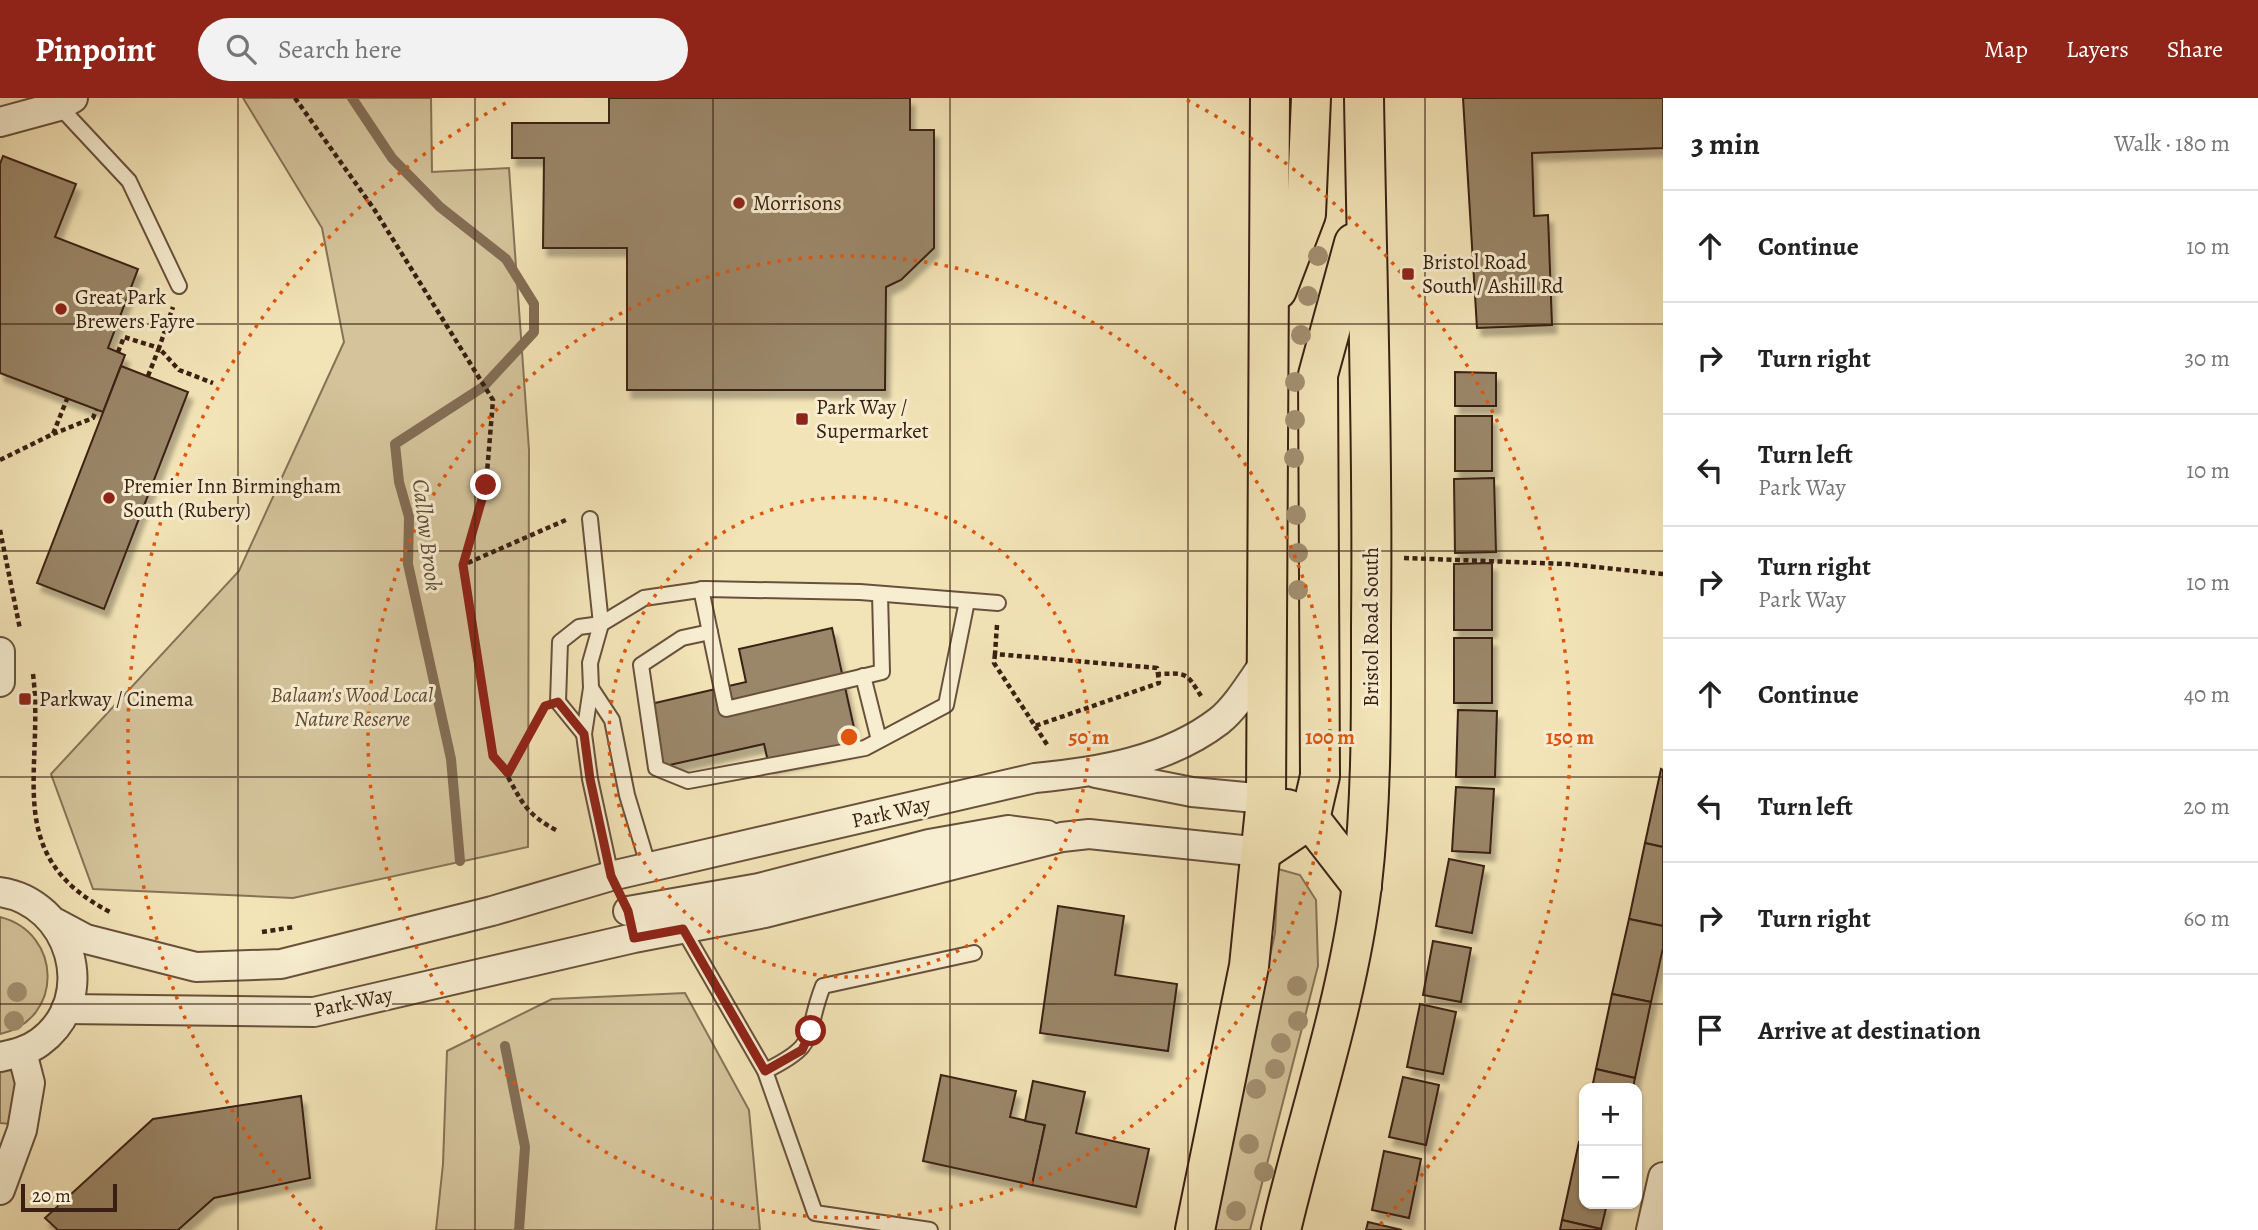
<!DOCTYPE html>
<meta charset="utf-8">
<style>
body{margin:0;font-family:Alegreya,serif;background:#f2f2f2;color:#222}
.controls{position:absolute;right:21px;bottom:21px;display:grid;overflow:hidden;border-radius:14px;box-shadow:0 2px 5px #0004}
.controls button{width:63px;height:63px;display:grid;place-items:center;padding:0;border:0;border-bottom:2px solid #e0e0e0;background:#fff;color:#222;font:35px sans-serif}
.scale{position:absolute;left:21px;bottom:18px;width:96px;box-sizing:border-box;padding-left:7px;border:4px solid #3a2013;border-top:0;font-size:19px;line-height:24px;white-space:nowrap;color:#3a2013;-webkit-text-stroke:5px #f7edd0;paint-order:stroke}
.stop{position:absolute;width:21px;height:21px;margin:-16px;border:5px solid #8f2418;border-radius:50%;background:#fff}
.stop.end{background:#8f2418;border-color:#fff;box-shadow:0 2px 7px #0008}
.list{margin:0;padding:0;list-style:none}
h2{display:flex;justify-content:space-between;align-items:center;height:91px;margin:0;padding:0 28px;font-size:30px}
h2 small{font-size:23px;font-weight:400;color:#767676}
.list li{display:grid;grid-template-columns:46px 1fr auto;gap:21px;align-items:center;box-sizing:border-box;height:112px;padding:0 28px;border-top:2px solid #e0e0e0}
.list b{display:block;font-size:26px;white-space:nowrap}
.list p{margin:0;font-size:23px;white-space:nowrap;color:#767676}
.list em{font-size:23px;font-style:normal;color:#767676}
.icon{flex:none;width:38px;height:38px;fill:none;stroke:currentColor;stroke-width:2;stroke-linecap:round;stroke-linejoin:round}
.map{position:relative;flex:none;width:1663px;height:1132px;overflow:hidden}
header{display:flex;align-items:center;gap:42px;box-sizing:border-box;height:98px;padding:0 35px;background:#8f2418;color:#fff}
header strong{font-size:33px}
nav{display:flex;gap:38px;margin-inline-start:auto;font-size:24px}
.search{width:490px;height:63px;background:#f2f2f2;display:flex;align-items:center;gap:18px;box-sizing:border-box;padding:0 24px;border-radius:38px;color:#767676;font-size:26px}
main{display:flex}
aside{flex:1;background:#fff}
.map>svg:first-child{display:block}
.green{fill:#d4c39b;stroke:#877257;stroke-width:2}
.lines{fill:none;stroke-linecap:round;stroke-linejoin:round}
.stream{stroke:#836d54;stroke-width:10}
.building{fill:#9a8668;stroke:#3a2013;stroke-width:2;filter:url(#shadow)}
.service-casing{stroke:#68513c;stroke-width:18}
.minor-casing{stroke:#68513c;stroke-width:32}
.trunk-casing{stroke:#3a2013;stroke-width:42}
.path{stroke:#3a2013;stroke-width:4.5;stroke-dasharray:5 3.5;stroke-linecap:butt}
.service{stroke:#f7edd0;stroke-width:14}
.minor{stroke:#f7edd0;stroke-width:28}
.trunk{stroke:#f3e4b7;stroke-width:38}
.tree{fill:#a28f70}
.route{stroke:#8f2418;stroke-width:9}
.grid{fill:none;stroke:#3a2013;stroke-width:2;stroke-opacity:0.55}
.ring{fill:none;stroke:#df560c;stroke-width:3.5;stroke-dasharray:3.5 7}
.poi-dot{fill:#8f2418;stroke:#f7edd0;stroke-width:2.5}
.labels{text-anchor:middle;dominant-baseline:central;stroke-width:6;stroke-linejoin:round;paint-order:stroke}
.poi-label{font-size:21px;fill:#3a2013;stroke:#f7edd0;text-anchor:start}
.street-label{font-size:21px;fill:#3a2013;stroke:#f7edd0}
.park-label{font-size:21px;font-style:italic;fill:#604935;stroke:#f7edd0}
.water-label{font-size:23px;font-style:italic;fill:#654d39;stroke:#f7edd0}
.centre{fill:#df560c;stroke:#f7edd0;stroke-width:3.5}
.ring-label{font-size:21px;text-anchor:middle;font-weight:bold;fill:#df560c;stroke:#f7edd0;stroke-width:6;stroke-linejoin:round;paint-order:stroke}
</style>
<header>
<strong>Pinpoint</strong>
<div class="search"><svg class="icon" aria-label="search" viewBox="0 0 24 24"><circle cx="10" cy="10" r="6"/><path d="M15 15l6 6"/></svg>Search here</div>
<nav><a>Map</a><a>Layers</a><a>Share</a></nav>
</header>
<main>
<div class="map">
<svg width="1663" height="1132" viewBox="0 0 1663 1132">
<defs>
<filter id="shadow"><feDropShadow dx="4.5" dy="8" stdDeviation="2" flood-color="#0004"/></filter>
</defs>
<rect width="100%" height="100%" fill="#f3e4b7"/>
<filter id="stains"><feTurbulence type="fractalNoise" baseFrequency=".00286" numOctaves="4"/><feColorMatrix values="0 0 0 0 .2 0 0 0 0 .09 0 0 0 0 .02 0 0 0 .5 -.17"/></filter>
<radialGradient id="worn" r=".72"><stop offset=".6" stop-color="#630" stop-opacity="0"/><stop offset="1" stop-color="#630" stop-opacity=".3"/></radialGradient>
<g class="green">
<polygon points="243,0 431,0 432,74 509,70 529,352 528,749 293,800 93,791 51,676 239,473 344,244 322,130"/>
<polygon points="1278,771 1300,777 1316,802 1318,868 1250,1132 1210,1132 1275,835"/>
<path d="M0,819C63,835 64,922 0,936Z"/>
<polygon points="685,895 749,1012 760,1132 436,1132 443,1066 447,953 552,901"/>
<polygon points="18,961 22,1027 0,1025 0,966"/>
</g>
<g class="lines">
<g class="stream">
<polyline points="352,0 392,60 440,109 506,161 534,206 534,234 483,289 395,346 399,384 409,419 408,466 451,661 460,763"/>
<polyline points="505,948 525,1049 519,1132"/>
</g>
</g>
<g class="building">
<polygon points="609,0 910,0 910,32 934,32 934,150 901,182 886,189 885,292 627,292 627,150 543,150 544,60 512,60 512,25 609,25"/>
<polygon points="1463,0 1663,0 1663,50 1532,55 1534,118 1548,117 1552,227 1477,230"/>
<polygon points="3,58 76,86 55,139 138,171 108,250 125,257 103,314 0,275 0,66"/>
<polygon points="121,268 188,294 104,511 37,485"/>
<polygon points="1455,274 1496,275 1496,308 1455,308"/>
<rect x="1455" y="318" width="37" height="55"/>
<polygon points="1494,380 1496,454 1455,455 1454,381"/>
<polygon points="1492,465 1492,532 1454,532 1454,466"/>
<polygon points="832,530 858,648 769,668 764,646 656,670 642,608 746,584 739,551"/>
<rect x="1454" y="540" width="38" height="65"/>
<polygon points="1458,612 1497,613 1495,679 1456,679"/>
<polygon points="1661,671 1663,672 1663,749 1645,745"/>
<polygon points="1456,689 1494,691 1490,755 1452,753"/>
<polygon points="1645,745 1663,749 1663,828 1629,821"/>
<polygon points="1449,761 1484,768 1472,835 1436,828"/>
<polygon points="1058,808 1124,818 1115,877 1177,886 1168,953 1040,935"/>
<polygon points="1629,821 1663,828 1663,850 1651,904 1612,896"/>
<polygon points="1433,843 1471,850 1461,904 1423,897"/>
<polygon points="1612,896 1651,904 1635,980 1596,971"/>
<polygon points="1420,906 1456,914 1443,976 1407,969"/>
<polygon points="1596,971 1635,980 1633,990 1592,990"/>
<polygon points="941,977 1016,993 1010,1019 1045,1027 1032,1087 923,1063"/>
<polygon points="1403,979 1439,987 1426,1047 1389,1039"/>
<polygon points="1033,983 1085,994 1076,1035 1149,1051 1136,1109 1032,1087 1045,1027 1025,1023"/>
<polygon points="301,998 310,1080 214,1100 178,1132 58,1132 45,1120 153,1021"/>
<polygon points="1579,1044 1584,1045 1584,1106 1607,1106 1601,1131 1562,1122"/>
<polygon points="1384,1053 1421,1061 1409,1120 1372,1112"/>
<polygon points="1562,1122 1601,1131 1601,1132 1560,1132"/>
<polygon points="1368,1124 1402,1132 1366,1132"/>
</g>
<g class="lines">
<defs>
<g id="service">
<polyline points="59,8 129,83 179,188"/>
<polyline points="590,421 601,526 590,565 591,590 584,636 590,681 611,778"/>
<polyline points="701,491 726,611 882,574 880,496"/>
<polyline points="710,534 682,540 641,567 656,670 688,683 865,650 946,607 967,503"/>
<polyline points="863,578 879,642"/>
<polyline points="591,590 612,622 627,697 649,770"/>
<polyline points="584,636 558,604 560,544 579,529 601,526 644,500 706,491 860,494 998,505"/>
<polyline points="683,831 765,973 815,1115 930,1132"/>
<path d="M765,973C822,945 803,939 823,888L974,855"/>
</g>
<g id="minor">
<polyline points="0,24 59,8 73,0"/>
<polyline points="0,554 0,584"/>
<polyline points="1096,675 1192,694 1266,701"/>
<path d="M0,794C71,804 100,900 40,944C28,953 14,956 0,959"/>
<polyline points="628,813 759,790 929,746 1008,732 1047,737"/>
<path d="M56,825L86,841L196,869L281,866L492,813L611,778L1035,680C1098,674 1167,663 1219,623C1238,608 1254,579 1269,559"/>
<polyline points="66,911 314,914 634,840 765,815 1062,739 1089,736 1261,754"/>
<polyline points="0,1092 22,1032 30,985 22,954"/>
<polyline points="1651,1132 1663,1079"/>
</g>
<g id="trunk">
<polyline points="1277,192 1306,116 1311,0"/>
<polyline points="1287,711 1310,721 1362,788"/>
<polyline points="1261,754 1310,721 1320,678 1318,277 1354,145"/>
<polyline points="1195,1132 1249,868 1266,701 1270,0"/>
<path d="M1281,1132C1308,1017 1348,903 1362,786C1372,700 1371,614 1371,528C1373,352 1367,176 1364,0"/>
</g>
</defs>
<use href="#service" class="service-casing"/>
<use href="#minor" class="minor-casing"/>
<use href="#trunk" class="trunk-casing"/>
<g class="path">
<polyline points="295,0 374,111 493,302 486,387 463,467"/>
<polyline points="118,254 124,239 159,250 173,209"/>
<polyline points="148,278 159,250 179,272 213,285"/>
<polyline points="53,336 93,320 96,312"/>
<polyline points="0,362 53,336 67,301"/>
<polyline points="0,432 20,531"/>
<polyline points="1404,460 1567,466 1663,476"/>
<path d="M997,527L995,556L1157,570L1158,576C1187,575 1186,574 1201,598"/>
<polyline points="995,556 994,565 1035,628 1159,585 1158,576"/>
<path d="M33,576C45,674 0,757 110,814"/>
<polyline points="1035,628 1048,648"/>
<polyline points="508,675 539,618"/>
<path d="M556,732C515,711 520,690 493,658L463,467L568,421"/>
<polyline points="262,834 294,829"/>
</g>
<use href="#service" class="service"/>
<use href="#minor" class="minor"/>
<use href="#trunk" class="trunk"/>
</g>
<g class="tree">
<circle cx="1318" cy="158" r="10"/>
<circle cx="1308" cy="198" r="10"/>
<circle cx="1301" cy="237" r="10"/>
<circle cx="1295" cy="284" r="10"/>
<circle cx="1295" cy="322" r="10"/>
<circle cx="1294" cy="360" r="10"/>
<circle cx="1296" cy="417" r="10"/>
<circle cx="1298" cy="455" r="10"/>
<circle cx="1298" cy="492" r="10"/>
<circle cx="1297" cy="888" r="10"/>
<circle cx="17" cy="894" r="10"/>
<circle cx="14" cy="923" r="10"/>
<circle cx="1298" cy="923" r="10"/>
<circle cx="1281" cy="945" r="10"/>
<circle cx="1275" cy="971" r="10"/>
<circle cx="1256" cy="991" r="10"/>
<circle cx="1249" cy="1046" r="10"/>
<circle cx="1264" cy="1074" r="10"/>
<circle cx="1236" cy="1113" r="10"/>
</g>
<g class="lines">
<polyline class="route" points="486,387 463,467 493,658 508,675 545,608 558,604 584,636 590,681 611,778 628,813 634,840 683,831 765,973 802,952 811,933"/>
</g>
<path class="grid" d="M238,0V1132M475,0V1132M713,0V1132M950,0V1132M1188,0V1132M1425,0V1132M0,226H1663M0,453H1663M0,679H1663M0,906H1663"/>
<g class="ring">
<circle cx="849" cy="639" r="240"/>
<circle cx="849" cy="639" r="481"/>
<path d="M322 1131A721 721 0 0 1 511 2M1187 2A721 721 0 0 1 1376 1131"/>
</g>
<g class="poi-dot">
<circle cx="739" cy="105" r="7"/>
<rect x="1401" y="169" width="14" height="14" rx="3.5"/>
<circle cx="61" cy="211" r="7"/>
<rect x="795" y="314" width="14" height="14" rx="3.5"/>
<circle cx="109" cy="400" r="7"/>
<rect x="18" y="594" width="14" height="14" rx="3.5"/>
</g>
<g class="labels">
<g class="poi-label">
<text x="753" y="105">Morrisons</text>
<text x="1422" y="164">Bristol Road<tspan x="1422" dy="24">South / Ashill Rd</tspan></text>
<text x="75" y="199">Great Park<tspan x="75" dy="24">Brewers Fayre</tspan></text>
<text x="816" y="309">Park Way /<tspan x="816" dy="24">Supermarket</tspan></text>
<text x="123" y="388">Premier Inn Birmingham<tspan x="123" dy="24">South (Rubery)</tspan></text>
<text x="39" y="601">Parkway / Cinema</text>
</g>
<g class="street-label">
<text transform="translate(1371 529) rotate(-90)">Bristol Road South</text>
<text transform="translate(891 714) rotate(-13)">Park Way</text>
<text transform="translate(353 904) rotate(-12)">Park Way</text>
</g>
<g class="park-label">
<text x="352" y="597">Balaam's Wood Local<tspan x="352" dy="24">Nature Reserve</tspan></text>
</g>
<g class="water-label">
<text transform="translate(427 437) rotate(83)">Callow Brook</text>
</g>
</g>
<circle cx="849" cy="639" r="10" class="centre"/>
<g class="ring-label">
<text x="1089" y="646">50 m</text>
<text x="1330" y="646">100 m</text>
<text x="1570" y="646">150 m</text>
</g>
<rect width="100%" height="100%" filter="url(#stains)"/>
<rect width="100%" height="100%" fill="url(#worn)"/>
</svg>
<div class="controls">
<button>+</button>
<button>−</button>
</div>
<div class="scale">20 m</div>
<div class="stop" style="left:811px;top:933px"></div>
<div class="stop end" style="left:486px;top:387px"></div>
</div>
<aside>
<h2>3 min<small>Walk · 180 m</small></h2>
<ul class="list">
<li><svg class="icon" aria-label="ahead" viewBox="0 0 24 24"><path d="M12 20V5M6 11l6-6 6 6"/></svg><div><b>Continue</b></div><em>10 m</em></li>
<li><svg class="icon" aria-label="right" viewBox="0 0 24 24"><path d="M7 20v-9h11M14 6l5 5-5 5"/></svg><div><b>Turn right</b></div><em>30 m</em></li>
<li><svg class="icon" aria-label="left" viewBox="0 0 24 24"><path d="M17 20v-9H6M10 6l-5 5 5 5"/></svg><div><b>Turn left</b><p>Park Way</p></div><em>10 m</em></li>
<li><svg class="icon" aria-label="right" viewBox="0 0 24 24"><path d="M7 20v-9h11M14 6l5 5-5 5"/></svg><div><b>Turn right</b><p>Park Way</p></div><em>10 m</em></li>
<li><svg class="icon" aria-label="ahead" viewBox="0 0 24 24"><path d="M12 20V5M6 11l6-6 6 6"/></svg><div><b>Continue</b></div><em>40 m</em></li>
<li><svg class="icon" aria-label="left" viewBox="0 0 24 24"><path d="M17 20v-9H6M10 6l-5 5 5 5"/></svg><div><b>Turn left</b></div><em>20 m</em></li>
<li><svg class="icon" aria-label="right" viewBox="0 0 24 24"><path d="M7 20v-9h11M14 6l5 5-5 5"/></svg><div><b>Turn right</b></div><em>60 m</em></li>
<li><svg class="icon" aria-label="arrive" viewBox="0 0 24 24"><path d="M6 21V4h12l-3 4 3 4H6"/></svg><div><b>Arrive at destination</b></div></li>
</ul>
</aside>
</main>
